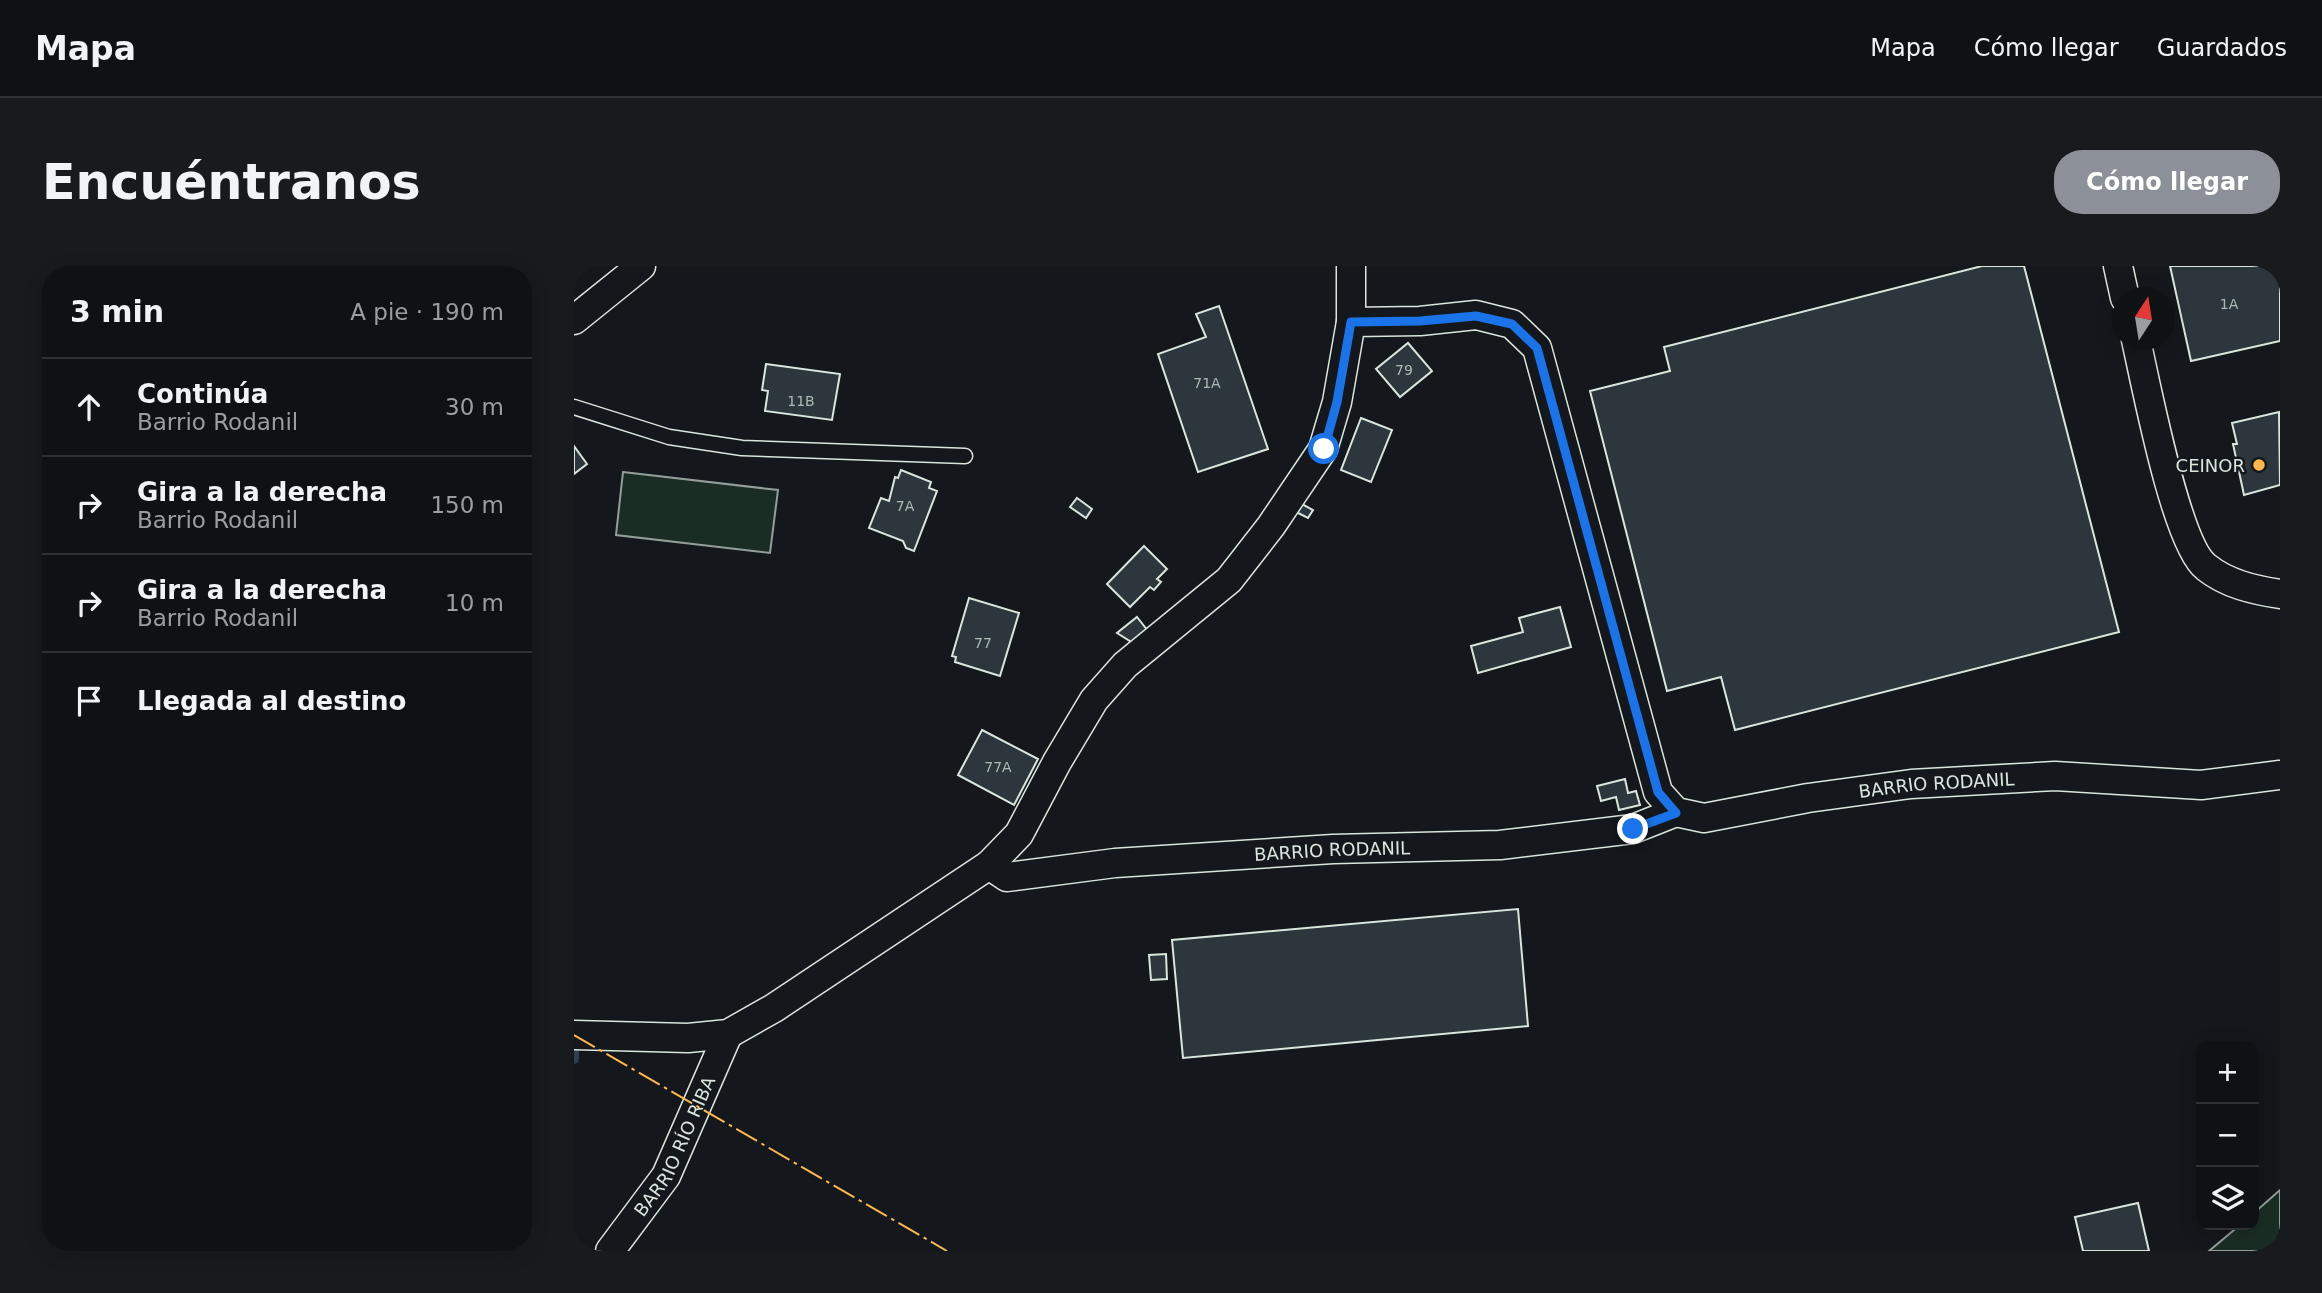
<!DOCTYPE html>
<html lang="es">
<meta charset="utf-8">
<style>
body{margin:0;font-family:"DejaVu Sans",sans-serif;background:#181b1e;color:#f1f3f6}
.controls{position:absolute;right:21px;bottom:21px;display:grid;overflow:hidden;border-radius:14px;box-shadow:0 4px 18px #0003}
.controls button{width:63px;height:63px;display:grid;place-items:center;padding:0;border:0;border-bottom:2px solid #2f3234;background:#0f1215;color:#f1f3f6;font:35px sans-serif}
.compass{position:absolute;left:1538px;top:21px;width:63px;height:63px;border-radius:50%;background:#0f1215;box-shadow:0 4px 18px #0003;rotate:12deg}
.stop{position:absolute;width:21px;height:21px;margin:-16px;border:5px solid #1a73e8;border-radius:50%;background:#fff}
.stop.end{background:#1a73e8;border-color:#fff;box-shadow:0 2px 7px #0008}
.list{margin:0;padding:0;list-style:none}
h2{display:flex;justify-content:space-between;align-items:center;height:91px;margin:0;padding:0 28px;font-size:30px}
h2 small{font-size:23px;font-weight:400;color:#9b9ea0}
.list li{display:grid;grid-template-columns:46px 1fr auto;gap:21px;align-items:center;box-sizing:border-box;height:98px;padding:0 28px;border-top:2px solid #2f3234}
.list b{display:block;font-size:26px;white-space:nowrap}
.list p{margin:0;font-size:23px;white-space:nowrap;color:#9b9ea0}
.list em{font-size:23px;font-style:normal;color:#9b9ea0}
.icon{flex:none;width:38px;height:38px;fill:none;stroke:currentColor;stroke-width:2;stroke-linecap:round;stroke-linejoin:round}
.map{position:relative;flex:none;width:1706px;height:985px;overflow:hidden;border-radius:28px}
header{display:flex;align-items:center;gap:42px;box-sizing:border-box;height:98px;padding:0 35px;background:#0f1215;border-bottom:2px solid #2f3234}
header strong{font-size:33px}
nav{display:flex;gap:38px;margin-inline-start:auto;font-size:24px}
.intro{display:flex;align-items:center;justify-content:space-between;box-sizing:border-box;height:168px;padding:0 42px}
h1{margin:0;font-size:49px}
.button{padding:18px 32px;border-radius:28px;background:#8c9099;color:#fff;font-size:24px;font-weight:700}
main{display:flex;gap:42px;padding:0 42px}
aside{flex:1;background:#0f1215;border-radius:28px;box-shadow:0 4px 18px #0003}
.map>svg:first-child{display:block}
.green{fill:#1a2d24;stroke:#939e99;stroke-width:2}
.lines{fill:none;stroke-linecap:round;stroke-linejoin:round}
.stream{stroke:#2f3f4d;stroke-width:10}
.building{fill:#2c363c;stroke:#d8e6dc;stroke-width:2}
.lane-casing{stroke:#d8e6dc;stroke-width:17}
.street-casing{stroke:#d8e6dc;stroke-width:31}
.lane{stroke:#14181c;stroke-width:14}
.street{stroke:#14181c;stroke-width:28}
.power{stroke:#ffb74d;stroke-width:2;stroke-dasharray:24 5 3.5 5;stroke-linecap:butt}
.route{stroke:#1a73e8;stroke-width:9}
.poi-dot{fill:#ffb74d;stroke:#14181c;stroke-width:2.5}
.labels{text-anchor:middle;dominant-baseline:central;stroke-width:5;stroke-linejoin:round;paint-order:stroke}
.number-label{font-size:14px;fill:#adbab4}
.poi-label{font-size:18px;fill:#d8e6dc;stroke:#14181c;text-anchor:end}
.street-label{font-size:18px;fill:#d8e6dc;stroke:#14181c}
</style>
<header>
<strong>Mapa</strong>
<nav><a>Mapa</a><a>Cómo llegar</a><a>Guardados</a></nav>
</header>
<div class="intro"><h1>Encuéntranos</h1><a class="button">Cómo llegar</a></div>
<main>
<aside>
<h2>3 min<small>A pie · 190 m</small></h2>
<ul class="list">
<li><svg class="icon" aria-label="ahead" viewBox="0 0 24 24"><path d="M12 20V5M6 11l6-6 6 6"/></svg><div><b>Continúa</b><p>Barrio Rodanil</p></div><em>30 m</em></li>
<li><svg class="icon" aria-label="right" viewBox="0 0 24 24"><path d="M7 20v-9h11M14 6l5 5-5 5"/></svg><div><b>Gira a la derecha</b><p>Barrio Rodanil</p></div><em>150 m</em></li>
<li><svg class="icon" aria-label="right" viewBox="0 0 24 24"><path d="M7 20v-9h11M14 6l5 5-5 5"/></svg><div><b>Gira a la derecha</b><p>Barrio Rodanil</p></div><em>10 m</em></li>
<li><svg class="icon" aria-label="arrive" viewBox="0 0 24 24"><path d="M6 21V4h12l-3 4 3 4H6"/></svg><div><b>Llegada al destino</b></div></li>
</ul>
</aside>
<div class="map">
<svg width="1706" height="985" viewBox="0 0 1706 985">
<rect width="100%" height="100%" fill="#14181c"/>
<g class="green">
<polygon points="49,206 204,224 196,287 42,269"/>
<polygon points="1706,924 1706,985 1635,985 1666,959 1680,959 1680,947"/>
</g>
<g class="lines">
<polyline class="stream" points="0,784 0,793"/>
</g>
<g class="building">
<polygon points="1408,0 1450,0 1545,366 1161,464 1147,411 1093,425 1016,125 1096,105 1090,81"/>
<polygon points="1596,0 1706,0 1706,75 1617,95"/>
<polygon points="645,40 694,183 624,206 584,88 632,71 622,48"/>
<polygon points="834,77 858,105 826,131 802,103"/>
<polygon points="192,98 266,108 258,154 191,145 194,125 188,124"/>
<polygon points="1705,146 1706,219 1670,229 1659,178 1663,178 1658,157"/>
<polygon points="787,152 818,164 797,216 767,204"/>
<polygon points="0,180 13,198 0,208"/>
<polygon points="327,204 357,216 355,222 363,225 340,285 332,282 329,275 295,262 307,232 315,235 321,211 324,212"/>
<polygon points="503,232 518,243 512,252 496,241"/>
<polygon points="726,237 739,244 734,252 722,246"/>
<polygon points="570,280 593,303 583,313 587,316 580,324 576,321 556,341 533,318"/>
<polygon points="395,332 445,347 426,410 381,396 382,391 378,390"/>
<polygon points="986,341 997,381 904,407 897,380 949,366 945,352"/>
<polygon points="563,351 574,365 559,377 543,367"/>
<polygon points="408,464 464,493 440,539 384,509"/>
<polygon points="1051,513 1054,527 1062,525 1066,539 1045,544 1042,531 1027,535 1023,520"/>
<polygon points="944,643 954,760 609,792 598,674"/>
<polygon points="592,688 593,713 577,714 575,689"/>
<polygon points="1564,937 1575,985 1509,985 1501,951"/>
</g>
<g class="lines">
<defs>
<polyline id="lane" points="0,141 95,171 168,182 391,190"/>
<g id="street">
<polyline points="1544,0 1551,32"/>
<polyline points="0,54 67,0"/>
<path id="s1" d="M777,56L846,55L902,49L938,58L963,82L1084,526L1102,546L1130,552L1234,532L1337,518L1481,510L1627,519L1706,509"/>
<path d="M1562,74C1572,118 1602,278 1632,301C1653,318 1680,324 1706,328"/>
<path id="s2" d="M415,599L433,611L541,597L759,583L926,579L1059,563L1102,546"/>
<polyline points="0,769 114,772 154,768 200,742 415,599 445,568 483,496 520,434 551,399 655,314 697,260 749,183 763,136 777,56 777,0"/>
<path id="s3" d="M36,985L92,910L154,768"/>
</g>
</defs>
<use href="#lane" class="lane-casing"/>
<use href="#street" class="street-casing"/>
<use href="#lane" class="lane"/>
<use href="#street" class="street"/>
<polyline class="power" points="0,769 373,985"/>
</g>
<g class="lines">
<polyline class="route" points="750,183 763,136 777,56 846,55 902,50 938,58 963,82 1084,526 1102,547 1059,563"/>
</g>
<circle class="poi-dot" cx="1685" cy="199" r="7"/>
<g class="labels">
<g class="number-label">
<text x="1655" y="38">1A</text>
<text x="830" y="104">79</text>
<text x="633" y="117">71A</text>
<text x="227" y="135">11B</text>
<text x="331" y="240">7A</text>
<text x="409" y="377">77</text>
<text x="424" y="501">77A</text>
</g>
<g class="poi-label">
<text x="1671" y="199">CEINOR</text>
</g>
<g class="street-label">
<text stroke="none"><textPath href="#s1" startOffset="948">BARRIO RODANIL</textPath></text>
<text stroke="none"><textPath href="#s2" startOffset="348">BARRIO RODANIL</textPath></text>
<text stroke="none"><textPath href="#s3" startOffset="124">BARRIO RÍO RIBA</textPath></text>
</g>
</g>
</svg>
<div class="controls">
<button>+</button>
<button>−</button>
<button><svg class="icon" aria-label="layers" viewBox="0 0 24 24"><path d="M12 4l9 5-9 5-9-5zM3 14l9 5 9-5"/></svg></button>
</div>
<svg class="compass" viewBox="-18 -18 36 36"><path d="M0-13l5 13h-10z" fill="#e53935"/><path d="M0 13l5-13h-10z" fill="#9b9ea0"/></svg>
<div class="stop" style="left:750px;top:183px"></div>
<div class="stop end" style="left:1059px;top:563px"></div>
</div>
</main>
